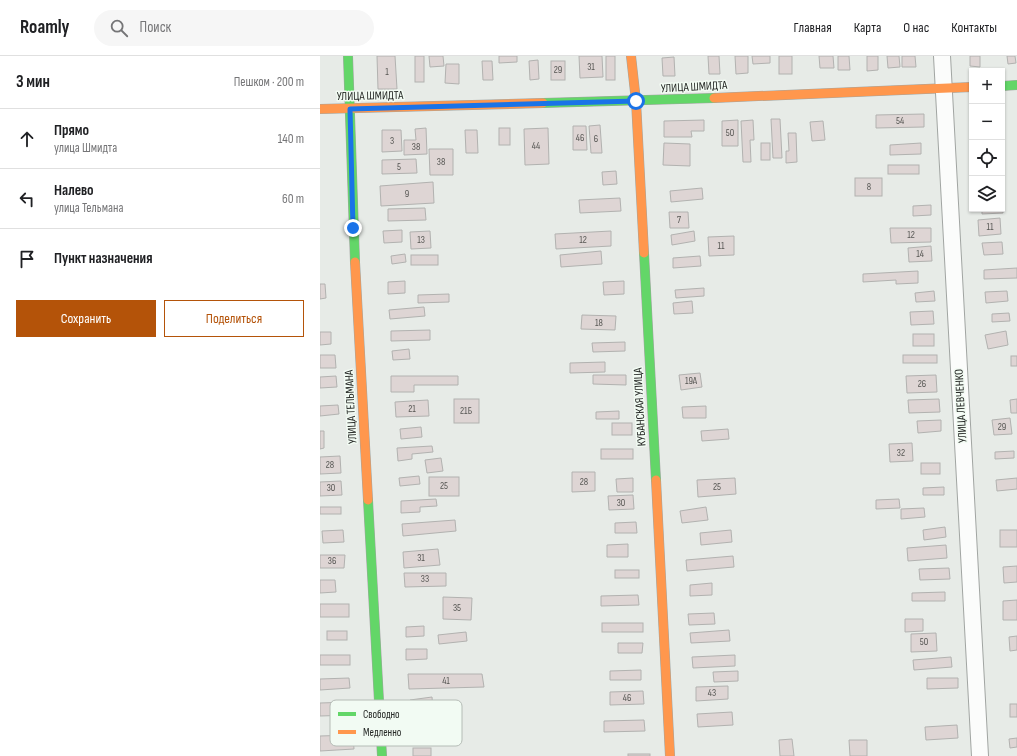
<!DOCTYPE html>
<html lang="ru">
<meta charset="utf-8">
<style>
body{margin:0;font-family:"Sofia Sans Condensed",sans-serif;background:#f6f6f6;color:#202124}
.controls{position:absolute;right:12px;top:12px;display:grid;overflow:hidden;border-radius:0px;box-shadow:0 1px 3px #0004}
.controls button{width:36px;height:36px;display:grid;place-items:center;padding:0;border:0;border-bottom:1px solid #e0e0e0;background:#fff;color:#202124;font:20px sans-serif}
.stop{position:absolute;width:12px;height:12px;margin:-9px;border:3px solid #1a73e8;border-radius:50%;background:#fff}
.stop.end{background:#1a73e8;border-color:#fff;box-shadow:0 1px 4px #0008}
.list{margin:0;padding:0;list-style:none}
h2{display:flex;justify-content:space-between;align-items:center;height:52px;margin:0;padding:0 16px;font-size:17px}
h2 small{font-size:13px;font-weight:400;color:#757577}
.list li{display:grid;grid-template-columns:26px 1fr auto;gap:12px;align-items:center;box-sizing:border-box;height:60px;padding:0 16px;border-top:1px solid #e0e0e0}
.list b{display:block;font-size:15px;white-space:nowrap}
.list p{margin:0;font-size:13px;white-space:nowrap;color:#757577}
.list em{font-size:13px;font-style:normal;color:#757577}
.actions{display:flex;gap:8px;padding:12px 16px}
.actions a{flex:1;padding:9px 0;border:1px solid #b45309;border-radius:0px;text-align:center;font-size:14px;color:#b45309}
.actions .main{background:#b45309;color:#fff}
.icon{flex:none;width:22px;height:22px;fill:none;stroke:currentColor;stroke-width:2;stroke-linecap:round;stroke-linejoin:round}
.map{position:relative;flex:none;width:697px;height:700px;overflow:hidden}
header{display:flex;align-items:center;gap:24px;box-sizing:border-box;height:56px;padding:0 20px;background:#fff;border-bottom:1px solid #e0e0e0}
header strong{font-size:19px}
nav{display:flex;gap:22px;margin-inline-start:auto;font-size:14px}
.search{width:280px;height:36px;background:#f6f6f6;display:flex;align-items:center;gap:10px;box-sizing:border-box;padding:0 14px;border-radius:22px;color:#757577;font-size:15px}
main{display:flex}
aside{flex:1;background:#fff}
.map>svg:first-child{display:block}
.building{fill:#ded5d4;stroke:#b2b2b0}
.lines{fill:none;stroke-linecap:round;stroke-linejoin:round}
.street-casing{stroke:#a1a5a2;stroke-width:18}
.fast-casing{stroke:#a1a5a2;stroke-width:10}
.slow-casing{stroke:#a1a5a2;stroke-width:10}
.street{stroke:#fbfcfb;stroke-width:16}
.fast{stroke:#63d668;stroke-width:9}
.slow{stroke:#ff974d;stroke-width:9}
.route{stroke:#1a73e8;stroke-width:5}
.labels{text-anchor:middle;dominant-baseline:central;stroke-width:3;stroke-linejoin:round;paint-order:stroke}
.number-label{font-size:10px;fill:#555552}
.street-label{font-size:12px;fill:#262926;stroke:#f2fbf3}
.key{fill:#f2fbf3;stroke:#b5bcb6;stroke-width:1}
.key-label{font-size:11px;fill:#262926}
</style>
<header>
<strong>Roamly</strong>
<div class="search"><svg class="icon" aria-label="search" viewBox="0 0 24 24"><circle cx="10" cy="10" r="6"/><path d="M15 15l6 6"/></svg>Поиск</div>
<nav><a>Главная</a><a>Карта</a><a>О нас</a><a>Контакты</a></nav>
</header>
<main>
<aside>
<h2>3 мин<small>Пешком · 200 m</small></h2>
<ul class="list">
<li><svg class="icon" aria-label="ahead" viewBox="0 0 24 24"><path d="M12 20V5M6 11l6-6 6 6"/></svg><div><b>Прямо</b><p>улица Шмидта</p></div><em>140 m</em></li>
<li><svg class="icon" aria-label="left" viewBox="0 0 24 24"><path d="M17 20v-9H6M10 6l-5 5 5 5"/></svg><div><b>Налево</b><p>улица Тельмана</p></div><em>60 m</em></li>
<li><svg class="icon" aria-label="arrive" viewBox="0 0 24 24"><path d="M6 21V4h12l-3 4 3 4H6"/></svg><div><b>Пункт назначения</b></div></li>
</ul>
<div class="actions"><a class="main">Сохранить</a><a>Поделиться</a></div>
</aside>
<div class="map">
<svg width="697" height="700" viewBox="0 0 697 700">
<rect width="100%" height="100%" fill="#e7ebe7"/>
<g class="building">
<polygon points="57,0 75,0 77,33 58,33"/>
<rect x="95" y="0" width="9" height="26"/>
<polygon points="109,0 123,0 124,10 110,11"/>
<polygon points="179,0 197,0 197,6 179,7"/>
<polygon points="259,0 282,0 283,21 260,22"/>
<rect x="286" y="0" width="9" height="24"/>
<polygon points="388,0 399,0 400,18 389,18"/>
<polygon points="415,0 428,0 428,17 416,18"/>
<polygon points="432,0 450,0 450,7 433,8"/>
<rect x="459" y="0" width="13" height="18"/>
<polygon points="499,0 513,0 514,12 500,12"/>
<polygon points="518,0 529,0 530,14 518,14"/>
<polygon points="547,0 558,0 558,14 547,15"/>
<polygon points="567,0 579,0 580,11 568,12"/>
<polygon points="582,0 595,0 596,11 582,11"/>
<polygon points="650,0 660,0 660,11 650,10"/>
<polygon points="687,0 695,0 696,7 688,8"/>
<polygon points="354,1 355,20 343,20 342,2"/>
<polygon points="218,4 219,23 210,24 209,5"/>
<polygon points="162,5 172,5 173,24 163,24"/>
<rect x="231" y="5" width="14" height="19"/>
<polygon points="126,8 139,8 139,28 125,27"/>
<polygon points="604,58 604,71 556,72 556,59"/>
<polygon points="451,63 460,63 462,102 453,102"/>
<polygon points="384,64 384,75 371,75 372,81 344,81 344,65"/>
<polygon points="418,64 418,90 402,90 402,65"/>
<polygon points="433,64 434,84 430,84 431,106 423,106 421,65"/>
<polygon points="503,65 505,84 492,85 490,66"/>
<polygon points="280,69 282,97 271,97 269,70"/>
<polygon points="253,70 266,70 267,94 253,94"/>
<polygon points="106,72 107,98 84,99 84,84 96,84 95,73"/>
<rect x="179" y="72" width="11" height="17"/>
<polygon points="228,72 229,108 205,109 204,73"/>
<polygon points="62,74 81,74 82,95 62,96"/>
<polygon points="145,74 157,74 158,97 146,97"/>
<polygon points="468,77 476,77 477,106 466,107 466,95 469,95"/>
<polygon points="344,87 370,88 370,110 343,109"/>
<rect x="441" y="87" width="9" height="17"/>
<polygon points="601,87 601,98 570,99 570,89"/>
<polygon points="109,93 133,93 133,119 110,119"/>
<polygon points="96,103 97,117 62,118 62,104"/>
<rect x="568" y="109" width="31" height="9"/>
<polygon points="296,115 297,128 283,129 282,116"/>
<rect x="535" y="122" width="27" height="18"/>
<polygon points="113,126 114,147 61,150 60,130"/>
<polygon points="382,132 383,143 351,146 350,135"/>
<polygon points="300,142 301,155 260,157 259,144"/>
<polygon points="682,144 683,157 662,158 662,153 682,153"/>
<polygon points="611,149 611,159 593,160 593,150"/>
<polygon points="105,152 106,164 68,165 68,153"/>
<polygon points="349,156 368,156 369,172 350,172"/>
<polygon points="680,162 681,178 659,180 658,164"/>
<polygon points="570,172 611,172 611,186 571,187"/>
<polygon points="82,174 82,186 64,187 63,175"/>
<polygon points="110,175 111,192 91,193 90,176"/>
<polygon points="291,175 291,190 236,193 235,178"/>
<polygon points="374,175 375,185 352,189 351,179"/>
<polygon points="414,180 414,199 389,200 388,181"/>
<polygon points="682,186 683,198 664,199 662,187"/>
<polygon points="611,190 612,205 589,206 588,192"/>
<polygon points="281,195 282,208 241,211 240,199"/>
<polygon points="85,198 86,206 72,208 71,200"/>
<rect x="91" y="199" width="27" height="10"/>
<polygon points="380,200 381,210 353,212 353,202"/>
<polygon points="697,212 697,222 664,223 664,214"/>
<polygon points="598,215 598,227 576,228 576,224 543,226 543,218"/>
<polygon points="85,225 85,237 68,238 68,226"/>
<polygon points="304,225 304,238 284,239 283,226"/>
<polygon points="0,228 5,228 6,242 0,243"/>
<polygon points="384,232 384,240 356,242 355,234"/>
<polygon points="614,235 615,245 596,246 595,237"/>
<polygon points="687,235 688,245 666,247 665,236"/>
<polygon points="129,238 129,246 98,247 98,239"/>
<polygon points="372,245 373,257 354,258 353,247"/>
<polygon points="104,251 105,260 70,263 69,254"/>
<polygon points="613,255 614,268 591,269 590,256"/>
<polygon points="689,257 690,265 672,266 672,258"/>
<polygon points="262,259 296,260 295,274 261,273"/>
<polygon points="110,274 110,284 71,285 71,275"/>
<polygon points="686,275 688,289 668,293 665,279"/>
<polygon points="0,276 11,276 11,288 0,289"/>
<rect x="593" y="278" width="21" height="12"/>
<polygon points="305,286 305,295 273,296 272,287"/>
<polygon points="89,293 90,303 73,304 72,295"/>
<polygon points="0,299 15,299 16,312 0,312"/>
<rect x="583" y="299" width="34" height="8"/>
<rect x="691" y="300" width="6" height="10"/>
<polygon points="285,306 285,316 250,317 250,307"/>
<polygon points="380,317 382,331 361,334 359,319"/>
<polygon points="273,319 306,319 306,329 273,328"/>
<polygon points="616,319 617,336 587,337 586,320"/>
<polygon points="16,320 17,331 0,332 0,321"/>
<polygon points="71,320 138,320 138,329 94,329 94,336 71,336"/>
<rect x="134" y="343" width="25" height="24"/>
<polygon points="619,343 620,356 589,357 588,344"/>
<polygon points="697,343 697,357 691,357 690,344"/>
<polygon points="108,344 109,360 76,361 75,346"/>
<polygon points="18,349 19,358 0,360 0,350"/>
<polygon points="386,350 386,362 363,362 362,351"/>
<polygon points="299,355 299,363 276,363 276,356"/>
<polygon points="690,362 692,378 674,379 672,364"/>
<polygon points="621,364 621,375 598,377 597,365"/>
<rect x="292" y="367" width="20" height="12"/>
<polygon points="101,371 102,381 81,383 80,373"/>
<polygon points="408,373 409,383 382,385 381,375"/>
<polygon points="0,375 4,375 4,392 0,393"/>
<polygon points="592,387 593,405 570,406 569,388"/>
<polygon points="112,390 113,396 92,398 92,403 78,405 77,392"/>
<rect x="281" y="393" width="32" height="10"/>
<polygon points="694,395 694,402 675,403 675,396"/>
<polygon points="20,400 21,417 0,418 0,401"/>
<polygon points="121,402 123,415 107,417 105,404"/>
<rect x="601" y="407" width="19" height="11"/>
<polygon points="252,416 275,416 275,435 252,436"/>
<polygon points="99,420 100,428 80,430 79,422"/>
<rect x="109" y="421" width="30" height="19"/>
<polygon points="313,422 313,436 297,436 296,423"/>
<polygon points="415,422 416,438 378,441 377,424"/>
<polygon points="697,422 697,433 677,435 676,424"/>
<polygon points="21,425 22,439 0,440 0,426"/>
<polygon points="624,431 624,439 603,439 603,432"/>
<polygon points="313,439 314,453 289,454 288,440"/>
<polygon points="116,443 117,450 100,451 100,456 81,457 81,445"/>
<polygon points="579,443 580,452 556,453 556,444"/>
<rect x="0" y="451" width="21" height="7"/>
<polygon points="386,451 388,464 362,467 360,455"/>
<polygon points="604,452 605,461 581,463 581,453"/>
<polygon points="135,464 136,475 83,480 82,468"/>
<polygon points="316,466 317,477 295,477 295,467"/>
<polygon points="625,471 626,481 604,484 603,474"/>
<polygon points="23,474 24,486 3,487 2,475"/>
<polygon points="411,474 412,486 381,489 380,477"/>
<rect x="680" y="474" width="17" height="17"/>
<polygon points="308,488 308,501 287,501 287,489"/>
<polygon points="626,489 627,502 588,505 587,492"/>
<polygon points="118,493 120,509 84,512 83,496"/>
<polygon points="0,499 25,499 24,512 0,512"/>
<polygon points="413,500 414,511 367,515 366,504"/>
<polygon points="697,510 697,526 684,527 683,511"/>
<polygon points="629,512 630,523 600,524 599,513"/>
<rect x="295" y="514" width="24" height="8"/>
<polygon points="84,517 126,517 126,530 85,531"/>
<polygon points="0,524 15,524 16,536 0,537"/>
<polygon points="392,527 392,539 370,540 370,529"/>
<polygon points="625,536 625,545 592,545 592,537"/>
<polygon points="318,539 319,549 281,550 281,540"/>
<polygon points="123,541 152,542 151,564 123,563"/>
<polygon points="697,544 697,564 683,564 683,545"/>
<rect x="0" y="548" width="29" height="13"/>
<polygon points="394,557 395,568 369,569 368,558"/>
<polygon points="585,563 603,563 603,575 585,576"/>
<rect x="282" y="567" width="41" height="9"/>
<polygon points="104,570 104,580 86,581 86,571"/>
<polygon points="409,574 410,585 371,587 370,577"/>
<rect x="7" y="575" width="20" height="9"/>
<polygon points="146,576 147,585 119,588 118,579"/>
<polygon points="616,577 617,595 591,596 591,578"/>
<polygon points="697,580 697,594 690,595 689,581"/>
<polygon points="298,587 323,587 322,597 298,597"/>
<polygon points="86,593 107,593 107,603 86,604"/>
<rect x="0" y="599" width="30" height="10"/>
<polygon points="415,599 415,610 373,612 372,601"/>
<polygon points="631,601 632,611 594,614 593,604"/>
<polygon points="321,614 321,624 290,624 290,615"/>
<polygon points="418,615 418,625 394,626 393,616"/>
<polygon points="88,618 162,618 164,631 89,633"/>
<polygon points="29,622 30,632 0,634 0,623"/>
<polygon points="607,622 638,622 638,632 607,633"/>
<polygon points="408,630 408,643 376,645 376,631"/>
<polygon points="323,635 324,648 290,649 290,636"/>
<polygon points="112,641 113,654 91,657 90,644"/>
<polygon points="32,646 32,659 0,660 0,647"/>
<rect x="690" y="648" width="7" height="13"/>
<polygon points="412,656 413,669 378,671 377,658"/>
<polygon points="324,664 325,675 284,676 284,665"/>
<polygon points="637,669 638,682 606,684 605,671"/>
<polygon points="33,679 34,693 0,695 0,680"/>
<polygon points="697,682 697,691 690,692 689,683"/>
<polygon points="472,683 474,700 460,700 459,684"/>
<polygon points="529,684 547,684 547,700 530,700"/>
<rect x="93" y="692" width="18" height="8"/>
<rect x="308" y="698" width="22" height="2"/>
</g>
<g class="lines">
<defs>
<polyline id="street" points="622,0 660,700"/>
<g id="fast">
<polyline points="28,0 35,206"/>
<polyline points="682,30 697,29"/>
<polyline points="223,47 394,42"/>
<polyline points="324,197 336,424"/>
<polyline points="48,444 62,700"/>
</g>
<g id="slow">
<polyline points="311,0 316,45 324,197"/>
<polyline points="394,42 652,31"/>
<polyline points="0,53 223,47"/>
<polyline points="35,206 48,444"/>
<polyline points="336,424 350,700"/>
</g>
</defs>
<use href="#street" class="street-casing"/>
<use href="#fast" class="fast-casing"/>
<use href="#slow" class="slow-casing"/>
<use href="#street" class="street"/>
<use href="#fast" class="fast"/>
<use href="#slow" class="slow"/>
</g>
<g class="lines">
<polyline class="route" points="33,172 30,53 316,45"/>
</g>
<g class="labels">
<g class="number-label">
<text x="271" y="11">31</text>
<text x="238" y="14">29</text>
<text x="67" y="16">1</text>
<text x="580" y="65">54</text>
<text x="410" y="77">50</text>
<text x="260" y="82">46</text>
<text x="276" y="83">6</text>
<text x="72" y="85">3</text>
<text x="216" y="90">44</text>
<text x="96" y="91">38</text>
<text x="121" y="106">38</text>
<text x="79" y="111">5</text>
<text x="549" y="131">8</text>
<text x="87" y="138">9</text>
<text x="359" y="164">7</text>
<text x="670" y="171">11</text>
<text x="591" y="179">12</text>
<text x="101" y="184">13</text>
<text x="263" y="184">12</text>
<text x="401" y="190">11</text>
<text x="600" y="198">14</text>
<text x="279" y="267">18</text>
<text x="371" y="325">19А</text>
<text x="602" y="328">26</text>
<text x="92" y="353">21</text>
<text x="146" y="355">21Б</text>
<text x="682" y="371">29</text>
<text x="581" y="397">32</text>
<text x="10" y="409">28</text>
<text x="264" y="426">28</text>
<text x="124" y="430">25</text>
<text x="397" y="431">25</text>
<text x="11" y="432">30</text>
<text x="301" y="447">30</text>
<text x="101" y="502">31</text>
<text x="12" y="505">36</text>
<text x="105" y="523">33</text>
<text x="137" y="552">35</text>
<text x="604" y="586">50</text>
<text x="126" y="625">41</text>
<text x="392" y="637">43</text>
<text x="307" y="642">46</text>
</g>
<g class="street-label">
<text transform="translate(374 31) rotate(-3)">УЛИЦА ШМИДТА</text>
<text transform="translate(50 40) rotate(-1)">УЛИЦА ШМИДТА</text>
<text transform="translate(641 350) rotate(-93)">УЛИЦА ЛЕВЧЕНКО</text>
<text transform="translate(31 351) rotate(-93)">УЛИЦА ТЕЛЬМАНА</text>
<text transform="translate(320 351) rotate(-93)">КУБАНСКАЯ УЛИЦА</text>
</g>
</g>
<rect x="10" y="644" width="132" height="46" rx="6" class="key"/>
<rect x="18" y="656" width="18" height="4" fill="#63d668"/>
<rect x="18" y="674" width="18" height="4" fill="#ff974d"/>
<g class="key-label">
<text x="43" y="662">Свободно</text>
<text x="43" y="680">Медленно</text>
</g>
</svg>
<div class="controls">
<button>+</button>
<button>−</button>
<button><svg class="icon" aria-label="locate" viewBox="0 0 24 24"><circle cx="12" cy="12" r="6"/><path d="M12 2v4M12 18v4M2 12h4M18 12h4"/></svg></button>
<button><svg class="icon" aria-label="layers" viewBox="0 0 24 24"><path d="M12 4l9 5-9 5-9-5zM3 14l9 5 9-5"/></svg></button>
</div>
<div class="stop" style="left:316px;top:45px"></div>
<div class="stop end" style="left:33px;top:172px"></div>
</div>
</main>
